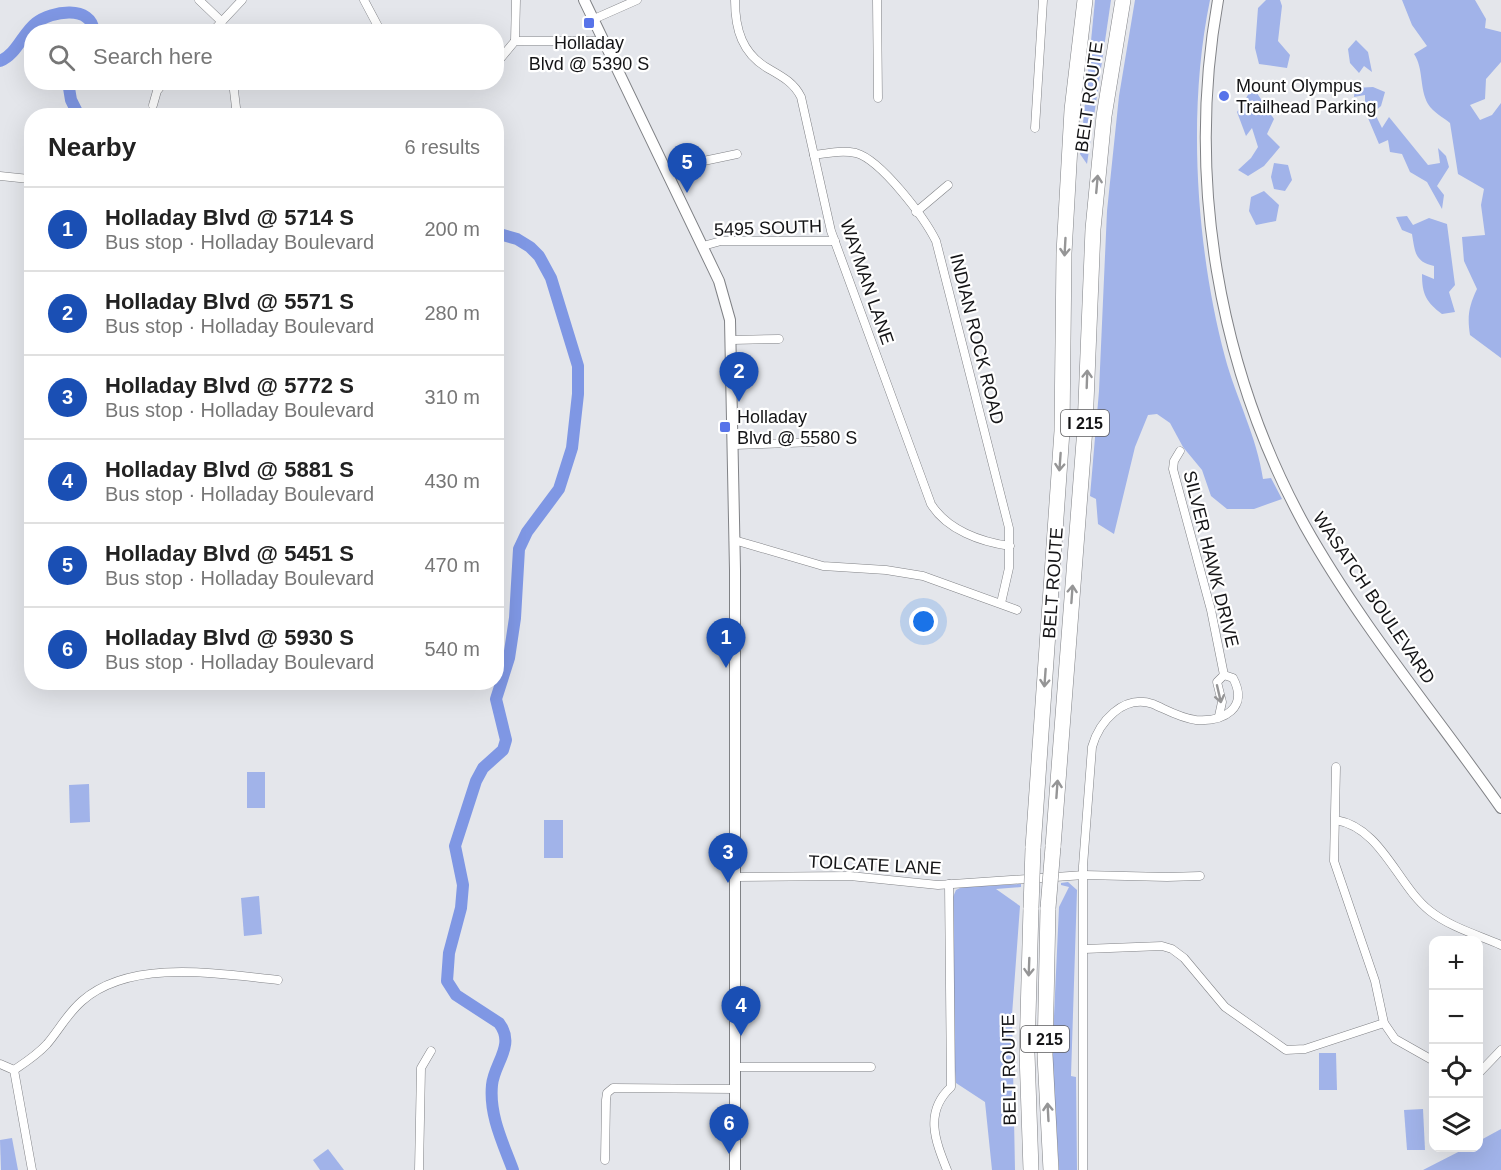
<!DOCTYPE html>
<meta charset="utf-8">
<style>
body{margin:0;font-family:Arial,sans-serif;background:#f2f2f2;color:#222}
.controls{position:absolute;right:18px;bottom:18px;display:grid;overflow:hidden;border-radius:12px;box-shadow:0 6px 24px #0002}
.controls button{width:54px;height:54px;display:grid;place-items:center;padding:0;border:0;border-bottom:2px solid #e0e0e0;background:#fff;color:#222;font:30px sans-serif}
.you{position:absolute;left:924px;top:622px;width:21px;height:21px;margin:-15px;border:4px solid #fff;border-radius:50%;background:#1a73e8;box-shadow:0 0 0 9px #1a73e833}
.badge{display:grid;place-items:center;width:39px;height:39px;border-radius:50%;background:#5773e9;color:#fff;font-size:20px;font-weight:700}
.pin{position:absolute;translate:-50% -50px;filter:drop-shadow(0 2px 3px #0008)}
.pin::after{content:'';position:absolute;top:32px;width:21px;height:18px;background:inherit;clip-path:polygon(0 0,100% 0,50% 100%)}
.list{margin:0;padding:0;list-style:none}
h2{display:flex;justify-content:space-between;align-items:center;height:78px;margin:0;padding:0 24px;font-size:26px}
h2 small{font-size:20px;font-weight:400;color:#767676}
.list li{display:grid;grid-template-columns:39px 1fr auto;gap:18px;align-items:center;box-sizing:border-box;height:84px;padding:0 24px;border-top:2px solid #e0e0e0}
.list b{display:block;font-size:22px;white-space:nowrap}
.list p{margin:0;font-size:20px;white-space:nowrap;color:#767676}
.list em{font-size:20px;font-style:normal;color:#767676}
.icon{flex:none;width:33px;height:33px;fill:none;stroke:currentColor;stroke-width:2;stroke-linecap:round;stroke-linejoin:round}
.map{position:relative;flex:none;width:1501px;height:1170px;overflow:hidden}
.search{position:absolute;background:#fff;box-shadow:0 6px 24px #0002;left:24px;top:24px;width:480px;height:66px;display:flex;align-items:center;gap:15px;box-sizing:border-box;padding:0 21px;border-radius:24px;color:#767676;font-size:22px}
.panel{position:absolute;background:#fff;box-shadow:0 6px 24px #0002;left:24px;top:108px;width:480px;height:582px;border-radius:24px}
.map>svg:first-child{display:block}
.green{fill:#a1b3e9}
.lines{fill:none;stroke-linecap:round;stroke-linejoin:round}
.river{stroke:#7f97e4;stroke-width:12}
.street-casing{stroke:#808286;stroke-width:9}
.secondary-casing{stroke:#808286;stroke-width:12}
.highway-casing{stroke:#808286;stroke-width:16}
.street{stroke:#fff;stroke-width:8}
.secondary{stroke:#fff;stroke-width:10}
.highway{stroke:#fff;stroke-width:15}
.highway-bridge-casing{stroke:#808286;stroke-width:16;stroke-linecap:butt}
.highway-bridge{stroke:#fff;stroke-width:15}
.oneway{stroke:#959596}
.poi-dot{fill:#5773e9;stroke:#fff;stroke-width:2}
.labels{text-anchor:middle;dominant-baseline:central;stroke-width:4.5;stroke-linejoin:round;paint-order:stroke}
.shield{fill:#fff;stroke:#5a5a5c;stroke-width:1.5}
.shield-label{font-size:16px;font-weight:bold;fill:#141416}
.poi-label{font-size:18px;fill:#141416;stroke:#fff;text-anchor:start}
.street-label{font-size:18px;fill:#141416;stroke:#fff}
</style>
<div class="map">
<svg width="1501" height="1170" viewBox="0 0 1501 1170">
<rect width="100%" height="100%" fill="#e4e6eb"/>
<g class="green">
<polygon points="1095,0 1111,0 1087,164 1080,154"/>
<path d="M1135,0H1210C1187,111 1196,248 1225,357C1236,398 1257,437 1263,479L1271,478L1282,499L1254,509H1227L1211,496L1202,470L1183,447L1170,423L1157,414L1148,415L1135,447L1114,534L1098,524L1096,499L1090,496L1099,391L1107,211L1119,96Z"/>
<polygon points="1266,0 1280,0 1282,6 1278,41 1290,55 1287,68 1259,64 1255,48 1258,8"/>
<path d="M1402,0H1475L1486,19L1485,28L1501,32V62L1486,79L1485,99L1470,105L1480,120L1492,115L1501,103V358L1470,335C1467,316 1469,306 1477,289L1464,261L1462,237L1485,235L1481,205L1484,189L1458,174L1450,123C1444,118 1433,112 1428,104C1419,88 1424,69 1414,54L1427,46L1412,25Z"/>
<polygon points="1356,40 1368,52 1372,72 1364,66 1359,73 1350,63 1348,49"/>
<polygon points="1253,87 1274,119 1267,134 1280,147 1264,166 1248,176 1238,170 1251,158 1258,147 1252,128 1246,136 1237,112"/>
<polygon points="1373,87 1385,92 1381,106 1374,112 1382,128 1389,117 1428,165 1440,163 1438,148 1446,156 1449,167 1437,186 1444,195 1442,209 1427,182 1410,172 1402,154 1390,152 1388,140 1379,144 1365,111 1365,95 1354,97 1355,88"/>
<polygon points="1274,163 1288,165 1292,180 1285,191 1274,189 1271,177"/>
<polygon points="1264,191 1279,205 1276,221 1256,225 1249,211 1251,197"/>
<path d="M1407,216L1413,225L1429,218L1447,224L1455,285L1449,292L1455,312L1442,314C1426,302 1422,294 1422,274L1434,279V266C1415,262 1415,252 1412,234L1402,230L1396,217Z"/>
<rect x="247" y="772" width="18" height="36"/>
<polygon points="89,784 90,822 70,823 69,785"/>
<rect x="544" y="820" width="19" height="38"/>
<polygon points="1068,882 1077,890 1071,1076 1076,1077 1077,1170 1059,1170 1052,1060 1059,907 1069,887 1061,885 1061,883"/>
<polygon points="1021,884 1021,887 996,889 1020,906 1012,1015 1015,1170 992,1170 985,1102 956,1083 953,1044 953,897 956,890 962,887"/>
<polygon points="259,896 262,934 244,936 241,898"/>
<polygon points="1319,1053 1336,1053 1337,1090 1319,1090"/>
<polygon points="1423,1109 1425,1150 1407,1150 1404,1110"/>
<polygon points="1501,1129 1501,1170 1423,1170 1466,1148 1478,1148 1479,1141"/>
<polygon points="12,1138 18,1170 1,1170 0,1140"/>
<polygon points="328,1149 344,1170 320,1170 313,1160"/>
</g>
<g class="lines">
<g class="river">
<path d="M0,61C17,54 22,34 36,23C51,11 92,4 94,32"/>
<polyline points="68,82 71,100 79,116"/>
<path d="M496,233L517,239L530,247L539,256L551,278L578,366V394L572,448L559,489L527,532L519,549L515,618L509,658L496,699L506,740L503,750L483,768L476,781L455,846L463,885L461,908L449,953L447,981L456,995L499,1023C516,1045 494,1063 492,1085C489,1115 503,1143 513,1170"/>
</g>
<defs>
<g id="street">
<polyline points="199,0 221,21 223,32"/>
<polyline points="364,0 381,32"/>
<path d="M735,0C735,29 742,54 769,69C783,77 794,83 801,97L831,231L931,504C947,530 981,542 1010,546"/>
<polyline points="877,0 878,98"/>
<polyline points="594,19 637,0"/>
<polyline points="212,32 242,0"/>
<polyline points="515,41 516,0"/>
<polyline points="496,64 515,41 606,41"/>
<polyline points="233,82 237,116"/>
<polyline points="153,105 157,91 164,82"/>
<polyline points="1035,128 1043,0"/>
<path d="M814,155C828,153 842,150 856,153C881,160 924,217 936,241L1009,528V568L1001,603"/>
<polyline points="668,174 694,163 737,154"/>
<polyline points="0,176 29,179"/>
<polyline points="916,212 948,185"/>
<polyline points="703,246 721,241 835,241"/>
<polyline points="732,340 779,339"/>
<polyline points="734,445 814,442"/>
<polyline points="1180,451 1174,461 1173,469 1211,610 1224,675"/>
<polyline points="734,540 823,566 886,570 923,576 1017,610"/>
<polyline points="1219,716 1222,702 1217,682 1224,675"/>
<polyline points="1336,767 1334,861 1375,981 1384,1023 1395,1039 1434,1061"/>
<path d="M1336,820C1382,828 1397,885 1430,911C1450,927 1478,935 1501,945"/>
<polyline points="736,877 850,876 938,885 1084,875 1167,877 1200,876"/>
<polyline points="1084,949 1162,946 1172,949 1184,958 1225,1007 1286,1050 1305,1049 1384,1023"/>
<polyline points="0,1064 14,1070"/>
<polyline points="735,1067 871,1067"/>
<path d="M14,1070C26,1062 37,1055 47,1044C59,1030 67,1014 82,1001C131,958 219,974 278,980"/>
<polyline points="14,1070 32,1170"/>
<polyline points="1478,1074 1501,1050"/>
<polyline points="605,1160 606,1100 607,1093 613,1088 735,1089"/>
<polyline points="419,1170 421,1068 431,1051"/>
<path d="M947,1170C935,1140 924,1112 951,1087L949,884"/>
<path d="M1083,1170V866L1092,747C1099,722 1123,694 1153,704C1167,710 1180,718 1196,720C1224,722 1249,708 1233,678L1224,675"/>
</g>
<g id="secondary">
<polyline points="584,0 719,281 730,320 735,570 735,1170"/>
<path d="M1218,0C1186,178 1218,368 1305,526C1361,626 1436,715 1501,808"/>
</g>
<g id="highway">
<polyline points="1053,847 1085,428 1093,229 1104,116 1123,0"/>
<polyline points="1033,848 1062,431 1064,253 1072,110 1085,0"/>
<polyline points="1031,908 1027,1053 1031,1170"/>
<polyline points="1048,908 1045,1055 1051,1170"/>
</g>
</defs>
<use href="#street" class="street-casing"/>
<use href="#secondary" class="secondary-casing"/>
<use href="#highway" class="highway-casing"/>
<use href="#street" class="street"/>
<use href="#secondary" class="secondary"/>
<use href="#highway" class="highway"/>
<defs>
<g id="highway-bridge">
<polyline points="1031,908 1033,848"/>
<polyline points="1048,908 1053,847"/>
</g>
</defs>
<use href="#highway-bridge" class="highway-bridge-casing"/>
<use href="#highway-bridge" class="highway-bridge"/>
</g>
<defs><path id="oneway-shaft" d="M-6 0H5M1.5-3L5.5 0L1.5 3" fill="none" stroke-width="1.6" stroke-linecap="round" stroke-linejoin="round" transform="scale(1.5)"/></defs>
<g class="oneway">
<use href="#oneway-shaft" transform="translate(1097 184) rotate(-85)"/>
<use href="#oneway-shaft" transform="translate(1065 247) rotate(93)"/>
<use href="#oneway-shaft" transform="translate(1087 379) rotate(-88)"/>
<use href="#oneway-shaft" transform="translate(1060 462) rotate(94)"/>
<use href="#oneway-shaft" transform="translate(1072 594) rotate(-86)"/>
<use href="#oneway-shaft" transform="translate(1045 678) rotate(94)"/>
<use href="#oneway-shaft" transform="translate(1219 694) rotate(77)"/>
<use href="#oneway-shaft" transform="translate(1057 789) rotate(-86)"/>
<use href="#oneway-shaft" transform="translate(1029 967) rotate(92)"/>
<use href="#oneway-shaft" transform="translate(1048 1112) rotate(-93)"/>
</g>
<g class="poi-dot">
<rect x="583" y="17" width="12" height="12" rx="3"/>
<circle cx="1224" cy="96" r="6"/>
<rect x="719" y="421" width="12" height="12" rx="3"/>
</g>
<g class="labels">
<g class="shield">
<rect x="1061" y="410" width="48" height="26" rx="4.5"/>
<rect x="1021" y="1026" width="48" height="26" rx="4.5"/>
</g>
<g class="shield-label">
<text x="1085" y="423">I 215</text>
<text x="1045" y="1039">I 215</text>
</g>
<g class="poi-label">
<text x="589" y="43" text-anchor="middle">Holladay<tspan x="589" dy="21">Blvd @ 5390 S</tspan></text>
<text x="1236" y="86">Mount Olympus<tspan x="1236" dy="21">Trailhead Parking</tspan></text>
<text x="737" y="417">Holladay<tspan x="737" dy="21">Blvd @ 5580 S</tspan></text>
</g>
<g class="street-label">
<text transform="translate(1089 97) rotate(-82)">BELT ROUTE</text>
<text transform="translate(768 228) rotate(-2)">5495 SOUTH</text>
<text transform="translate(867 282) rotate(71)">WAYMAN LANE</text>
<text transform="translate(977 339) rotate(76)">INDIAN ROCK ROAD</text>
<text transform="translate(1211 559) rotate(76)">SILVER HAWK DRIVE</text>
<text transform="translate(1053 583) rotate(-86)">BELT ROUTE</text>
<text transform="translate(1374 598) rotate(56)">WASATCH BOULEVARD</text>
<text transform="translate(875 865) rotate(3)">TOLCATE LANE</text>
<text transform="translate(1009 1070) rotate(-91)">BELT ROUTE</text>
</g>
</g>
</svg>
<div class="controls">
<button>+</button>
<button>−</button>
<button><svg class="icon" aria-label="locate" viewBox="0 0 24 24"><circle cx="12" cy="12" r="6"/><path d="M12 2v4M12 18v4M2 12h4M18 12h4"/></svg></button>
<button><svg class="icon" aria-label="layers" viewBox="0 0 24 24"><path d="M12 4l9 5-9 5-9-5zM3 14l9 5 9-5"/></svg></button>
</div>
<div class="you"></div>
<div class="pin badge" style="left:726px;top:668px;background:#1a4fb4">1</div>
<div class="pin badge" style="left:739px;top:402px;background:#1a4fb4">2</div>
<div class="pin badge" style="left:728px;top:883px;background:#1a4fb4">3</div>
<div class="pin badge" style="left:741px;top:1036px;background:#1a4fb4">4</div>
<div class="pin badge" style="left:687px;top:193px;background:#1a4fb4">5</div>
<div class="pin badge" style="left:729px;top:1154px;background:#1a4fb4">6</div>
<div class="search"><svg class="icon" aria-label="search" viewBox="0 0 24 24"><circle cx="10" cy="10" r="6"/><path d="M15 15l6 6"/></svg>Search here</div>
<section class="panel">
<h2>Nearby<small>6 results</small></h2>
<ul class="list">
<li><span class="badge" style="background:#1a4fb4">1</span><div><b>Holladay Blvd @ 5714 S</b><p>Bus stop · Holladay Boulevard</p></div><em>200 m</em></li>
<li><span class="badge" style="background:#1a4fb4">2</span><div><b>Holladay Blvd @ 5571 S</b><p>Bus stop · Holladay Boulevard</p></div><em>280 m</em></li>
<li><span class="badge" style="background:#1a4fb4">3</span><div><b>Holladay Blvd @ 5772 S</b><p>Bus stop · Holladay Boulevard</p></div><em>310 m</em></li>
<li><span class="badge" style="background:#1a4fb4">4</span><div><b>Holladay Blvd @ 5881 S</b><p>Bus stop · Holladay Boulevard</p></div><em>430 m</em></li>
<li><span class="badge" style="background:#1a4fb4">5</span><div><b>Holladay Blvd @ 5451 S</b><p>Bus stop · Holladay Boulevard</p></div><em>470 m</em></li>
<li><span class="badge" style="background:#1a4fb4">6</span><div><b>Holladay Blvd @ 5930 S</b><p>Bus stop · Holladay Boulevard</p></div><em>540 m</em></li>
</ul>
</section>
</div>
